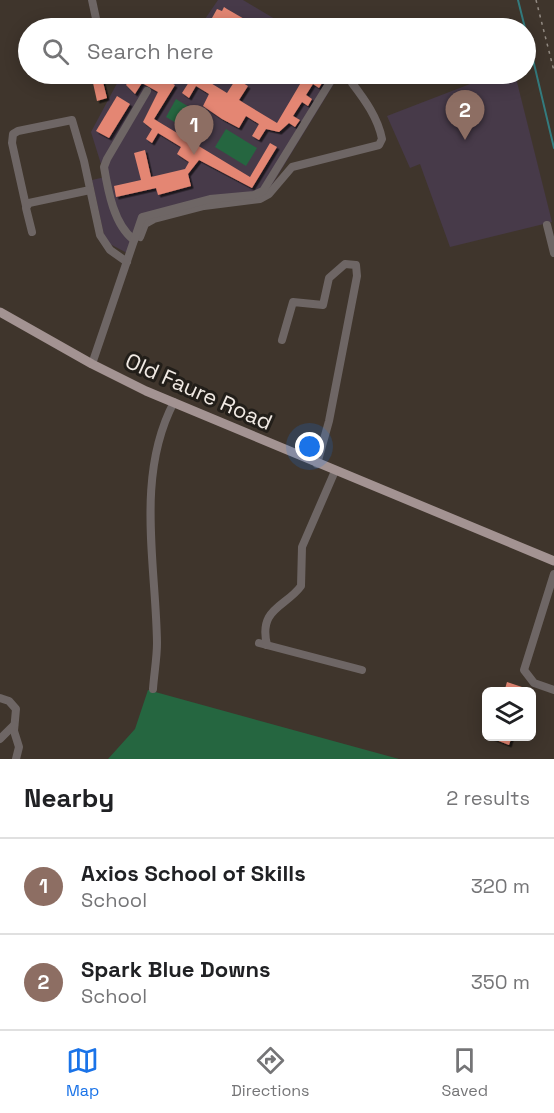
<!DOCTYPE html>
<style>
body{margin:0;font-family:"Space Grotesk",sans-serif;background:#f2f2f2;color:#202124}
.controls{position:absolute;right:18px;bottom:18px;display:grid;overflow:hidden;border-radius:9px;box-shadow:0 3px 15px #0003}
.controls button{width:54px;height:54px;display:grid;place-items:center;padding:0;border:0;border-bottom:2px solid #e0e0e0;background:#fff;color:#202124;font:30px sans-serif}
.you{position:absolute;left:310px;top:447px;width:21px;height:21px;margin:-15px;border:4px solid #fff;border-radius:50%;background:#1a73e8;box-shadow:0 0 0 9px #1a73e833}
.badge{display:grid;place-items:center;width:39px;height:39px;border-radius:50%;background:#1a73e8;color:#fff;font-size:20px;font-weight:700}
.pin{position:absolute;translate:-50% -50px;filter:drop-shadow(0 2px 3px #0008)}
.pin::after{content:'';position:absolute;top:32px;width:21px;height:18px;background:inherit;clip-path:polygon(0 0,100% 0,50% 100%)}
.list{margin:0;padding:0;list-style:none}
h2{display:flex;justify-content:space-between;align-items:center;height:78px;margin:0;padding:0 24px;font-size:26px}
h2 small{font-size:20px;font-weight:400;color:#757577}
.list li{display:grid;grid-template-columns:39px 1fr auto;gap:18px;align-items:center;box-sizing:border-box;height:96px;padding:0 24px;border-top:2px solid #e0e0e0}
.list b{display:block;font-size:22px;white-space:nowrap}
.list p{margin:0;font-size:20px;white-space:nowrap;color:#757577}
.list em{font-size:20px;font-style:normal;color:#757577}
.icon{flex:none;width:33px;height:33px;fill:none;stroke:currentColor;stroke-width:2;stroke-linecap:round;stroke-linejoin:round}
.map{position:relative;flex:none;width:554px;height:759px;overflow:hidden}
.search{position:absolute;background:#fff;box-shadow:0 3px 15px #0003;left:18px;right:18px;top:18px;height:66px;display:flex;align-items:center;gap:15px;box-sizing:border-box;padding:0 21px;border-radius:33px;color:#757577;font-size:22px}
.sheet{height:270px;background:#fff}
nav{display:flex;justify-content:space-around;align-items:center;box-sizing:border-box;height:84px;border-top:2px solid #e0e0e0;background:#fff;font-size:16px;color:#757577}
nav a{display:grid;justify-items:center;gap:3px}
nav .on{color:#1a73e8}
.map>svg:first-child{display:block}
.education{fill:#473a49}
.grass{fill:#256640}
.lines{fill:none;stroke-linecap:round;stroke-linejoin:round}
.stream{stroke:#337b7e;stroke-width:2}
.building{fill:#e48673;filter:url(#shadow)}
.path{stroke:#938b83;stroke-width:1.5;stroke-dasharray:3 4.5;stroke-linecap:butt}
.minor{stroke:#6e6665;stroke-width:8}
.major{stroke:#a39392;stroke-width:9}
.labels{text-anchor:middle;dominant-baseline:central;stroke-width:6;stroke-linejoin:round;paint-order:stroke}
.street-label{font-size:22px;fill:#f1eae4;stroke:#221e19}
</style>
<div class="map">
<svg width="554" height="759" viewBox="0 0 554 759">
<defs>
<filter id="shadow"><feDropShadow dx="2.5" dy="2.5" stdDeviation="0" flood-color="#0009"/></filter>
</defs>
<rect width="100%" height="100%" fill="#3f352c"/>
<g class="education">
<polygon points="218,0 243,0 290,28 179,28 184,24 205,19"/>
<polygon points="122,74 340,74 270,188 146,218 127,253 108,243 104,235 92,180 105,177 91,132"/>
<polygon points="496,74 515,74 552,222 450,247 420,164 410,168 387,116"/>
</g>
<g class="grass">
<polygon points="176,99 207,118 196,135 166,117"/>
<polygon points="226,129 257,148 246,166 215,147"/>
<polygon points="148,690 399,759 108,759 135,729"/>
</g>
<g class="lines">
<g class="stream">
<polyline points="518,0 525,28"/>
<polyline points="526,30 554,148"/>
</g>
</g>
<g class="building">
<polygon points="224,7 227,9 260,28 211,28 216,20 212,18 217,9 222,11"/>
<polygon points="91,74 101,74 107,98 97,101"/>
<polygon points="147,74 167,74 164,79 175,85 154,119 250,177 270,143 277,147 252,188 199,160 188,174 191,186 158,195 156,188 116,197 114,186 141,180 134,153 145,150 151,177 185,169 189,162 177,154 181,147 158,133 152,143 146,139 152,129 143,122 158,92 142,83 135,94 126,85 130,79 142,82"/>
<polygon points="186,74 196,74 227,93 236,79 248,86 239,100 277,123 303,79 295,74 317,74 325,78 319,88 313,84 306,95 312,99 308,106 302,102 293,116 300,120 295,127 289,123 279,132 266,129 259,140 252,136 259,124 246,116 239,128 222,119 203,106 209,94 196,86 189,98 182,93 189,82 183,78"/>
<polygon points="117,96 130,104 109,138 96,131"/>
<polygon points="507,682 531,690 531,692 504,692"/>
<polygon points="486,736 512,736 509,745"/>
</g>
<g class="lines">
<polyline class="path" points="536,0 554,71"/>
<g class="minor">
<polyline points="92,0 98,28"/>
<polyline points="283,28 284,28"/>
<polyline points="26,206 12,143 13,134 18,131 72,120 84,161 100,235 110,250 127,262"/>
<polyline points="547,225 554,253"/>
<polyline points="32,232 26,208 29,203 90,190"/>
<path d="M140,237L145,224L154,219L204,206L260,199L269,194L292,167L379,145L382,139C378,118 365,100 352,83L355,77L363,74"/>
<path d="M134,240C114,225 108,191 104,167L107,159L147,91"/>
<polyline points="282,340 293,302 323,305 329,278 345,264 356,265 357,276 329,421 317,464"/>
<polyline points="92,364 142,217 210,199 254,195 263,191 335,74"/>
<polyline points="554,574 524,670 534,683 554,690"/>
<polyline points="259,643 362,670"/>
<path d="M267,645C258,608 286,607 301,586L302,547L335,471"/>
<path d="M153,689C154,674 157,658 157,643C156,564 135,476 174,402"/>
<polyline points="0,698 9,701 16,709 14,731 19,747 16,759"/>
<polyline points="0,739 14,725"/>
</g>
<polyline class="major" points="0,312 92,364 146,391 554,561"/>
</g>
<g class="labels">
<g class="street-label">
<text transform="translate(199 391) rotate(24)">Old Faure Road</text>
</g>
</g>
</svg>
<div class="controls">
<button><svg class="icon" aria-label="layers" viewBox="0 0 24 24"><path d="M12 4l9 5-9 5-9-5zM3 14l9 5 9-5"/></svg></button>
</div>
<div class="you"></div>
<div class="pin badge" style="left:194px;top:155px;background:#8d6e63">1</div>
<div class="pin badge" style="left:465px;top:140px;background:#8d6e63">2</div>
<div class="search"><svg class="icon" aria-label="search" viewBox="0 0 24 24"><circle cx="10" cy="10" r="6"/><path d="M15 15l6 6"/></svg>Search here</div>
</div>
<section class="sheet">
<h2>Nearby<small>2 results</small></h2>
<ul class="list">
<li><span class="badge" style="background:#8d6e63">1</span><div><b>Axios School of Skills</b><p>School</p></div><em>320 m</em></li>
<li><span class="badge" style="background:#8d6e63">2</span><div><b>Spark Blue Downs</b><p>School</p></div><em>350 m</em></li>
</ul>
</section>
<nav>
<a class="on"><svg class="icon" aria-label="map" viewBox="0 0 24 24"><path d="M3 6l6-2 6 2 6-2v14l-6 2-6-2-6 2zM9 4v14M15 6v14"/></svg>Map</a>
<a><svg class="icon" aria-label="directions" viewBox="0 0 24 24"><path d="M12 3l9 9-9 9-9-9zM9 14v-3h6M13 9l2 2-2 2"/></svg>Directions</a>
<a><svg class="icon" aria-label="saved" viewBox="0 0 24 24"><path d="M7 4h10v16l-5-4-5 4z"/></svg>Saved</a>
</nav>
